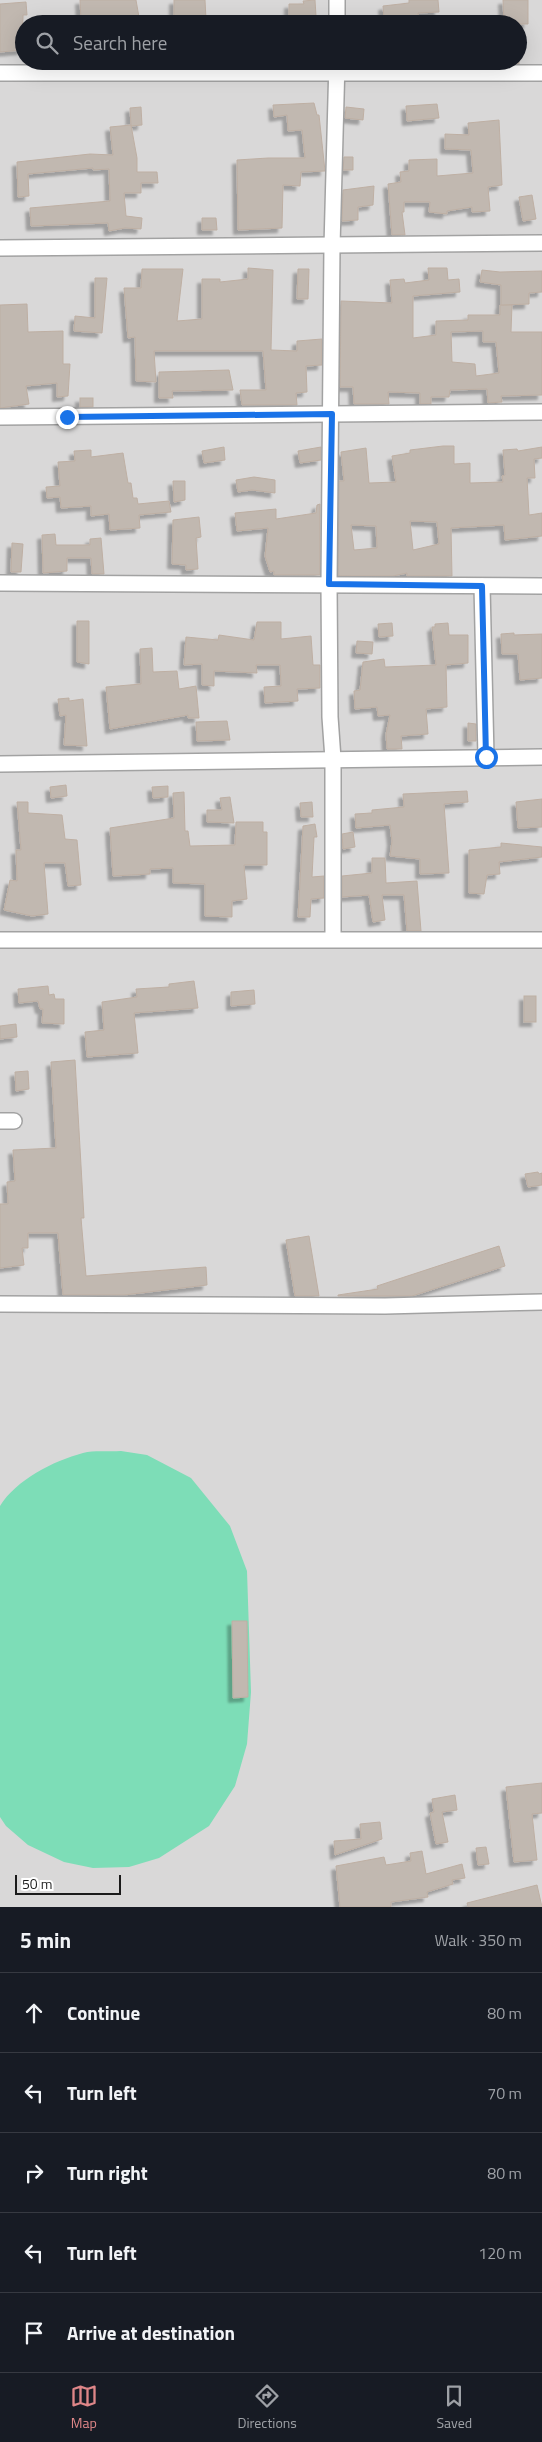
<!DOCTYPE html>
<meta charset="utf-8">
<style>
body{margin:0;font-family:"Titillium Web",sans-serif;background:#20242c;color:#f1f3f6}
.scale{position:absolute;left:15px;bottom:12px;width:106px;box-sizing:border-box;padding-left:5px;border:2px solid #1b1b1b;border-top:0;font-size:14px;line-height:18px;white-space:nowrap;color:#1b1b1b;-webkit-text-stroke:4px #fff;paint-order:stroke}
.stop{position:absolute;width:15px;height:15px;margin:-11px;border:4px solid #1a73e8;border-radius:50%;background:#fff}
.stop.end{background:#1a73e8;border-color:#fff;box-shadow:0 1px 5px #0008}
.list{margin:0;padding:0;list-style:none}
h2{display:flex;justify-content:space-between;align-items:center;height:65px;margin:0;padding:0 20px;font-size:21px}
h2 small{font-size:16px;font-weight:400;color:#9ea1a6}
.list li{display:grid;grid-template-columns:32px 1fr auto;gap:15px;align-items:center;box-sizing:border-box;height:80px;padding:0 20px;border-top:1px solid #363941}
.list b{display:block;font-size:19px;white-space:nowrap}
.list em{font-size:16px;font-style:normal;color:#9ea1a6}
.icon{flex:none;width:28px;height:28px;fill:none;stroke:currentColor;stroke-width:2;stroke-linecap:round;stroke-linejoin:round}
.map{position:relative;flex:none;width:542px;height:1907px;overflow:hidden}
.search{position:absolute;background:#171b24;box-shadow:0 5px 20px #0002;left:15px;right:15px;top:15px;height:55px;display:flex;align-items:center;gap:12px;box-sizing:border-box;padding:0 18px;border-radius:28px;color:#9ea1a6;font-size:19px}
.sheet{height:465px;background:#171b24}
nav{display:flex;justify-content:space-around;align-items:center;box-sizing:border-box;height:70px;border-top:1px solid #363941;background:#171b24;font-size:14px;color:#9ea1a6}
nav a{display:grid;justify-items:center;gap:2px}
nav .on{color:#de8688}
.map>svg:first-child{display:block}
.residential{fill:#d9d8d8;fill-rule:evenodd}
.pitch{fill:#7dddb7}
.building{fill:#c1b8b0;stroke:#beafa3;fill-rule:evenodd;filter:url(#shadow)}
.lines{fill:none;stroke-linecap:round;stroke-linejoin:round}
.minor-casing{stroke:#a2a2a2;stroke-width:18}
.minor{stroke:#fff;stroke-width:15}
.route{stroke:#1a73e8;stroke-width:6}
</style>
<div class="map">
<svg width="542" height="1907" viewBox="0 0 542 1907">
<defs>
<filter id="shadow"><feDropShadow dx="-4.5" dy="4.5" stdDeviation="1" flood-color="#0004"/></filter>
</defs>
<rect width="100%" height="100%" fill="#ede9e0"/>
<path class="residential" d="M0,0H542V1907H0ZM24,24H518V61H24Z"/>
<path class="pitch" d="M121,1451L147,1455L191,1478L230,1526L247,1571L251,1692L247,1744L235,1786L209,1826L159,1858L129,1867L93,1868L64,1862L28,1845L6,1826L0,1817V1506C16,1480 53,1461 83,1453C94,1450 109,1452 121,1451Z"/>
<g class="building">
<polygon points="80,0 136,0 140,23 111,24 110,19 81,20"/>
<polygon points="174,0 205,0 206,19 186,18 186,24 174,24"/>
<polygon points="315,0 316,16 301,17 301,24 289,24 289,4 304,4 303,1"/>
<polygon points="409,0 438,0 439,12 418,13 420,24 409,24 408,16 384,18 383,6 409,3"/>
<polygon points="503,0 528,0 528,24 504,24"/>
<polygon points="26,2 27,15 23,15 22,50 0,52 0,4"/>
<rect x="346" y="61" width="70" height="3"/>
<rect x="482" y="61" width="37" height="3"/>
<polygon points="314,103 317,115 319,115 325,171 301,172 300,186 283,185 282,228 238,230 237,160 268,158 305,158 302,130 288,131 287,115 274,117 273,105"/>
<polygon points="437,104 439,118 407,121 406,106"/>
<polygon points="141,107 142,125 131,126 130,108"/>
<polygon points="346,107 364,109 363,120 345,118"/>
<polygon points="499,120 502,185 488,187 490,211 472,212 472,207 447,211 447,214 429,212 430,202 404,202 404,212 402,212 405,235 392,235 388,184 401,182 400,172 409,171 409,160 437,159 437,176 473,173 471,150 445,149 445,134 469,135 468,123"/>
<polygon points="131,125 137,158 137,172 157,172 158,183 141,183 141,193 124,193 126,216 142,218 141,229 125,228 109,231 108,223 31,226 30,208 110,201 109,169 93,170 93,168 28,174 29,196 18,197 17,162 90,154 113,155 110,127"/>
<polygon points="344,157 353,157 353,170 343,170"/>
<polygon points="374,186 373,205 358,207 358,220 342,221 343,190"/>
<polygon points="532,195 536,219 523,221 519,197"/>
<polygon points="202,218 216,218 217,230 202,230"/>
<polygon points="248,268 273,270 271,350 297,351 297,341 322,339 322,365 306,366 307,392 296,393 297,405 242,405 240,390 266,390 263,351 154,351 156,382 136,381 135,337 128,338 124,288 141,288 142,269 183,269 177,321 202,319 202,279 220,279 220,282 248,279"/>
<path d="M428,268H447L448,280L459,279L460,292L413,296V338L436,335V321L468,320V315H500V305H512L511,332H542V395L501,396L502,402L488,403L487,389L450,390L449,397H431V404H420V393L388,392L389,404H354L353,387H340L341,301L392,303L390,280L404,279L405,283L429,280ZM483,331V342H496L499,373L476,376L475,364L452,362L451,332Z"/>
<polygon points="298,269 309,269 308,299 297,299"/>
<polygon points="482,270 500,272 542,271 542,292 529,293 529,304 501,305 501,285 480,282"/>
<polygon points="95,278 107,278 102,333 74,331 75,316 95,318"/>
<polygon points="27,304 28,332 63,331 63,364 70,364 68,396 57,397 57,383 26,386 29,404 0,408 0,305"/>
<polygon points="229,370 233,390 172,391 173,398 159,398 159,372"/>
<rect x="80" y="398" width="13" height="9"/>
<path d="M443,446H454V464L470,463V483L503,482L502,476L505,475L503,450L517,449L518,451L542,447V458L534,459L535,478H527L529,515L542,513V536L505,540L504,525L451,528L452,576H407V573L393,576H338L339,481H344L341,452L366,448L369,483L396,482L392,456L410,453V450ZM410,521L437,522L439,544L413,550ZM351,525L376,526L377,548L354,550Z"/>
<polygon points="224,447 225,460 204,463 202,451"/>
<polygon points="321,447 321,460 300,463 298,451"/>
<polygon points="91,450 91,457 123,453 128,483 131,483 133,498 137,498 138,504 169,501 171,512 139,515 140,528 110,530 109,514 91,516 91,506 61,508 60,497 47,498 46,487 60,486 58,462 75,461 74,451"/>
<polygon points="254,477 275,480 275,493 252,490 238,492 236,480"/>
<polygon points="173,481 185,481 185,500 174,502"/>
<polygon points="320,504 320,575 274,575 274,571 270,572 265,556 268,528 237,531 235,513 276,509 276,519 316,513 317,505"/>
<polygon points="199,517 201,537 196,538 198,569 186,570 186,565 172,564 173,520"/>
<polygon points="55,534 56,545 90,545 90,539 101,538 104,574 92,574 91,558 67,558 67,571 43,573 42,535"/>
<polygon points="12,543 23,544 21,572 11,572"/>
<polygon points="77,621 89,621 89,664 77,662"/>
<polygon points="257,622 281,622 281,639 311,636 313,665 320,665 320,688 297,689 298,701 265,703 264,687 281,686 280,665 256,665 257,673 214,671 214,686 202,685 202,664 184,665 186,637 218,640 219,635 254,640"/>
<polygon points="392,623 393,636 379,637 378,624"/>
<polygon points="448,623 449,635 468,635 468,663 446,665 447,707 426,709 428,734 401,736 402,749 387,749 386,734 390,715 378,716 377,707 355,709 354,691 360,690 363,662 384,659 385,667 436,665 432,627 435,627 435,624"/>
<polygon points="514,633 514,635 542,634 542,678 520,680 518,654 502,654 501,634"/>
<polygon points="357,641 373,642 372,654 356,653"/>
<polygon points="152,648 153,672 177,671 179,689 196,686 199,718 188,718 188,715 110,729 106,687 141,684 140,649"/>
<polygon points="69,698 69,701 83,699 87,746 64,745 66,715 60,716 58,699"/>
<polygon points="227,721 230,740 197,741 196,722"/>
<polygon points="468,723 476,724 476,741 468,741"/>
<polygon points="66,785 67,796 51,798 50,787"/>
<polygon points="168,786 168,797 153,798 152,787"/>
<polygon points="467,791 468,802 444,804 449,873 420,874 420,859 390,856 392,841 390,825 356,828 355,814 372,813 372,810 404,807 403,794"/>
<polygon points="184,792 185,831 188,831 190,846 235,845 236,822 263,822 263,832 267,832 267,865 244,865 247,899 232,901 232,917 205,916 205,884 173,883 173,868 150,869 150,874 113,876 110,828 174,818 173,793"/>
<polygon points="230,797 234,823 207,822 207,810 222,810 220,798"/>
<polygon points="542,799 542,827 518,828 516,802"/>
<polygon points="17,802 28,802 28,813 62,815 65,839 77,840 81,885 68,886 65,863 44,863 48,914 32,916 4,910 10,880 17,881 16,850 21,850"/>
<polygon points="312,802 313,817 301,817 300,803"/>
<polygon points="315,824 317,837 314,837 312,877 324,876 324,898 311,899 310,917 298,917 303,826"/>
<polygon points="353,832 355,847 343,849 342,834"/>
<polygon points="501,843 542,847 542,857 499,862 500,874 487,875 484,894 469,893 469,850 501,847"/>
<polygon points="372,858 385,858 386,883 417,881 421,931 407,931 404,895 382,895 385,920 373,922 369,895 342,897 342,876 372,873"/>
<polygon points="194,981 198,1008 134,1013 138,1053 87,1057 85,1032 104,1030 102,1002 137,997 136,989 169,987 169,984"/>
<polygon points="48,986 49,995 54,994 55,999 64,999 64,1024 42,1023 43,1009 40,1009 38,1001 19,1003 18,989"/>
<polygon points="254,990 255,1004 231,1006 231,992"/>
<rect x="524" y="996" width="12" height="26"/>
<polygon points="16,1024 17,1037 0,1039 0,1026"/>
<polygon points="75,1060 84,1218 81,1218 86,1276 206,1267 207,1285 124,1295 63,1295 58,1233 28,1233 28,1248 22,1248 24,1265 0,1268 0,1204 8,1204 7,1182 15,1181 13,1150 56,1148 51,1062"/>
<polygon points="28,1071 29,1089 16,1091 15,1072"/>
<polygon points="538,1172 539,1174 542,1173 542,1185 528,1187 525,1174"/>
<polygon points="309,1236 319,1296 295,1296 286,1240"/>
<polygon points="499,1246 505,1266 412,1296 338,1296 338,1295 378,1289 377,1286"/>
<polygon points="232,1621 247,1621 248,1697 233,1698"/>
<polygon points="542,1783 542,1813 532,1814 537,1860 514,1862 506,1787"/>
<polygon points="455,1795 457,1810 442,1812 448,1842 436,1844 430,1813 434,1812 432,1799"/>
<polygon points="380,1822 382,1839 335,1855 334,1841 361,1839 360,1824"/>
<polygon points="486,1847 489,1864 478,1865 476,1848"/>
<polygon points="422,1851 426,1874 462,1864 465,1878 452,1880 453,1884 427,1892 428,1897 391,1902 391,1907 340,1907 336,1866 384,1857 386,1865 411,1861 410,1853"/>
<polygon points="537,1885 542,1907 468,1907 467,1903"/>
</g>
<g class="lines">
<defs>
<g id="minor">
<polyline points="337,24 337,0"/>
<polyline points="0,73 542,73"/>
<polyline points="0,248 542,243"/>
<polyline points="0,417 542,412"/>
<polyline points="0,583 542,586"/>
<polyline points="482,586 486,757"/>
<polyline points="0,764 542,757"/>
<polyline points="333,939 333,759 330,717 329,584 332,246 337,61"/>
<polyline points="0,940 542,940"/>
<polyline points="0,1121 14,1121"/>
<polyline points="0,1304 385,1306 542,1302"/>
</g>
</defs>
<use href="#minor" class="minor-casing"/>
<use href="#minor" class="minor"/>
</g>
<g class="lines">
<polyline class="route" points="67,417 332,414 329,584 482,586 486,757"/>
</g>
</svg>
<div class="scale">50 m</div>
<div class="stop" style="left:486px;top:757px"></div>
<div class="stop end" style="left:67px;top:417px"></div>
<div class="search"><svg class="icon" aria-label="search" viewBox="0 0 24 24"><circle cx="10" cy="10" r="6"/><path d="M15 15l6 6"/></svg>Search here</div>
</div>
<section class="sheet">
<h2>5 min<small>Walk · 350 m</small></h2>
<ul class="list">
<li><svg class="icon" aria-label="ahead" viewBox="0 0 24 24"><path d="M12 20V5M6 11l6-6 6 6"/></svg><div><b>Continue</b></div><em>80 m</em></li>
<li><svg class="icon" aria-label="left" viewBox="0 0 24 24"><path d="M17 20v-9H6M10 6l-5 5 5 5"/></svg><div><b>Turn left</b></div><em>70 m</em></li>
<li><svg class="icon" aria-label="right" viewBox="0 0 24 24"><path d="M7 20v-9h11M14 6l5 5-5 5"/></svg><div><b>Turn right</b></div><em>80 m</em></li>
<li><svg class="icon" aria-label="left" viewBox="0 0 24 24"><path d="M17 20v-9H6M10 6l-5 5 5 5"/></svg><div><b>Turn left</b></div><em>120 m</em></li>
<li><svg class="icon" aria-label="arrive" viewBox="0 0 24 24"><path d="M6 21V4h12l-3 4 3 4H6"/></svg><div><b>Arrive at destination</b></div></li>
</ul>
</section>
<nav>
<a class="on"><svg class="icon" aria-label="map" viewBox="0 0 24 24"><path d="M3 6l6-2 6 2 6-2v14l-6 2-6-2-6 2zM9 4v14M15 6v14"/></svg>Map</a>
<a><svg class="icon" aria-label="directions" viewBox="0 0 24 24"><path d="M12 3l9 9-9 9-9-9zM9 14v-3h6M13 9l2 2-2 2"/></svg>Directions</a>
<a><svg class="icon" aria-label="saved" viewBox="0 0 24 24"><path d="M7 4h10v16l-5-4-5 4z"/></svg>Saved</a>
</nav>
